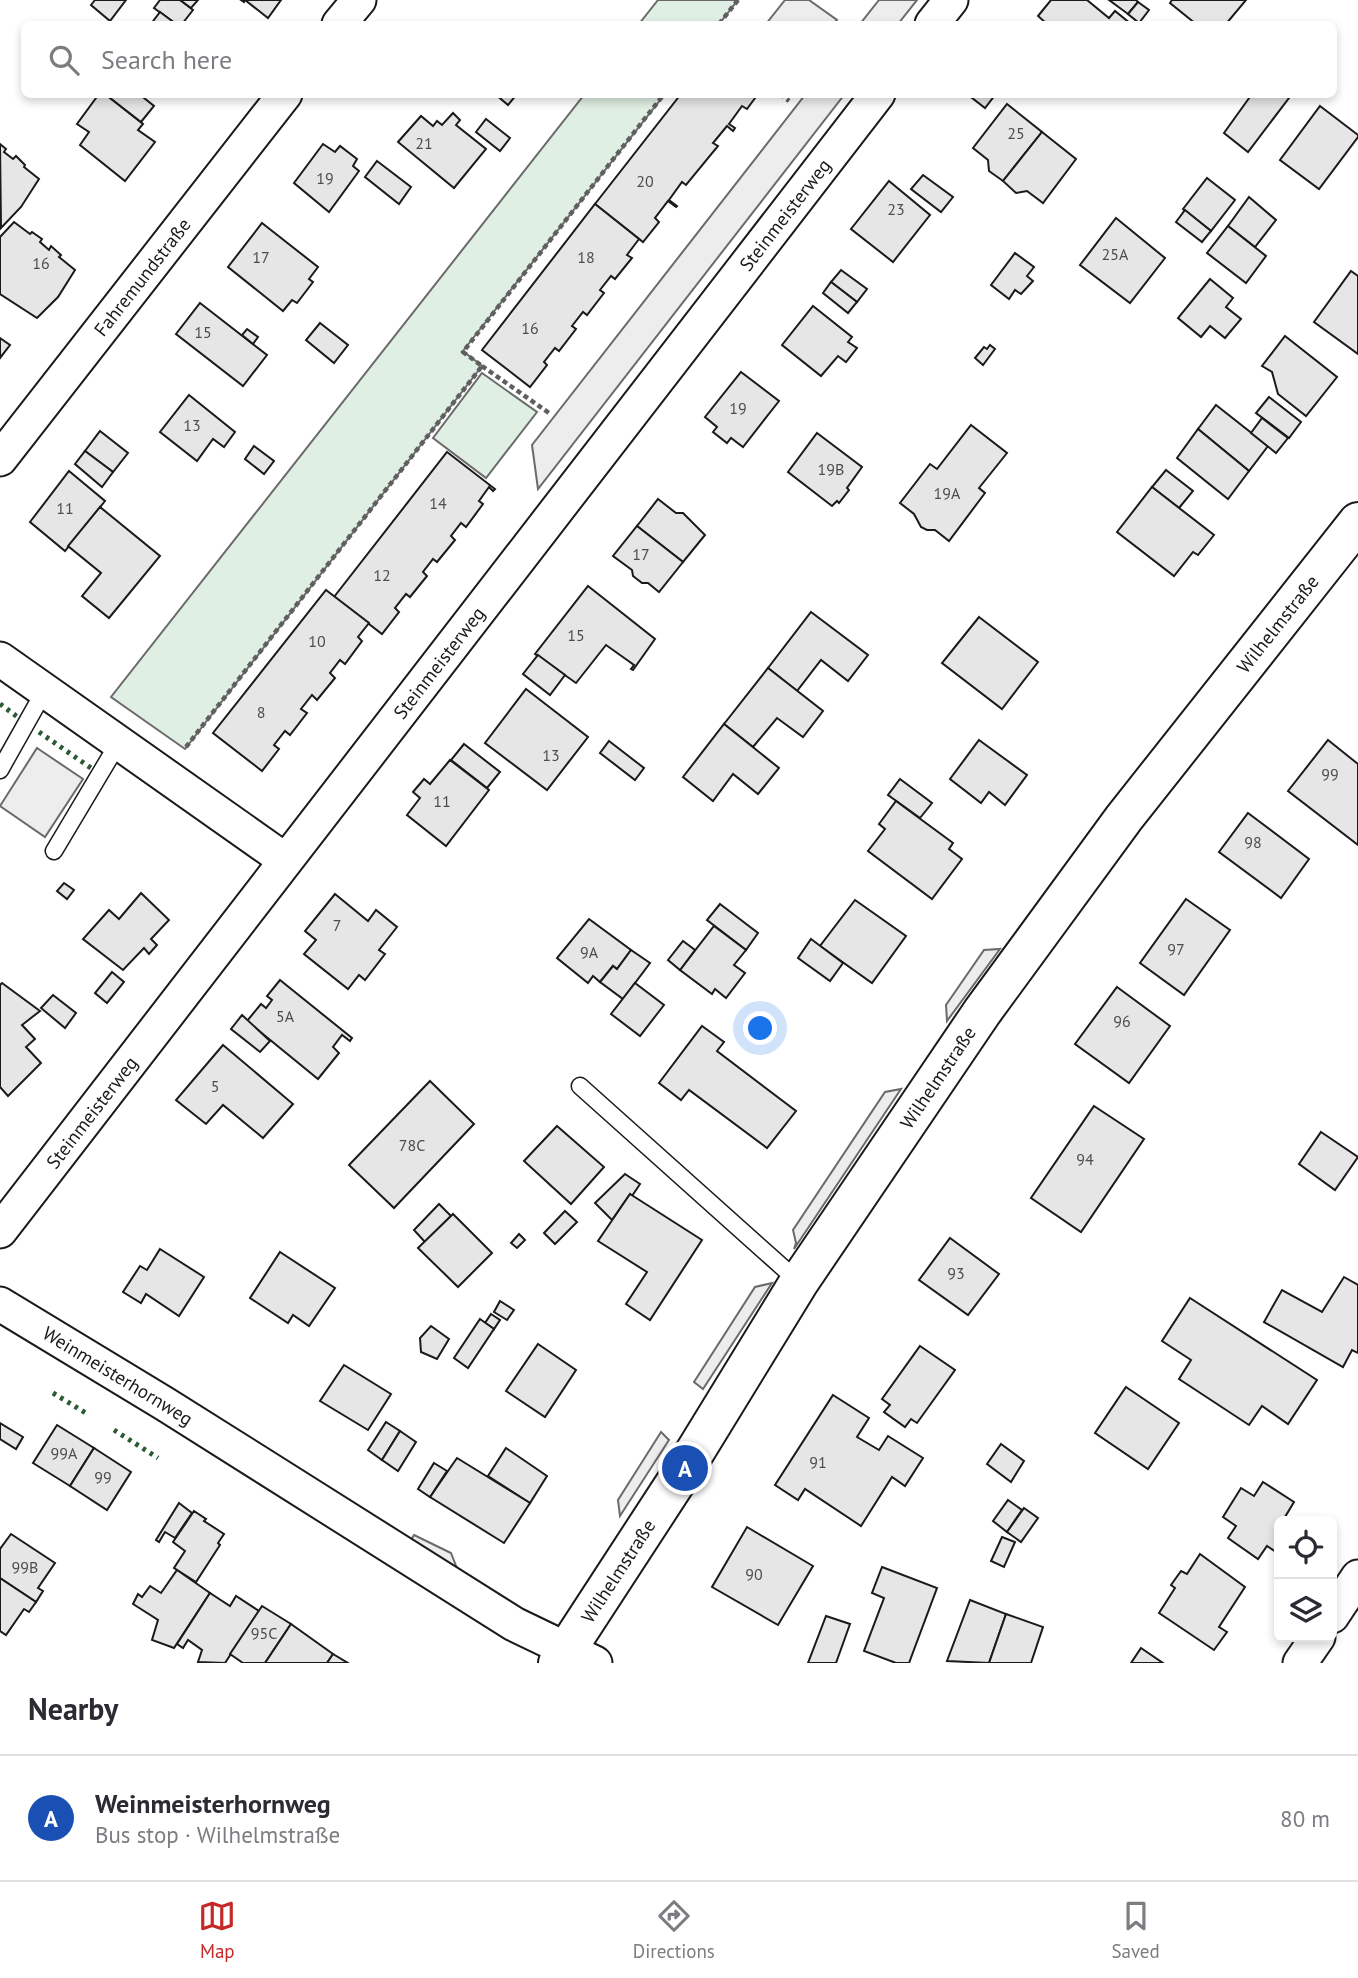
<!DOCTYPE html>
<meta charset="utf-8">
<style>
body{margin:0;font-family:"PT Sans",sans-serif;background:#f2f2f3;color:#2b2b33}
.controls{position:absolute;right:21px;bottom:21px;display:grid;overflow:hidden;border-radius:10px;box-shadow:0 4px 10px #0003}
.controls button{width:63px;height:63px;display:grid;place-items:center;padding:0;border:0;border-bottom:2px solid #e1e1e2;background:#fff;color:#2b2b33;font:35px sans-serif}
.you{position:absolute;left:761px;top:1029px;width:24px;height:24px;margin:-18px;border:5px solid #fff;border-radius:50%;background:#1a73e8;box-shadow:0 0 0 10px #1a73e833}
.badge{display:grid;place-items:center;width:46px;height:46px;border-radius:50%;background:#c62828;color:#fff;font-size:23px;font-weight:700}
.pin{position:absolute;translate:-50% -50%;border:4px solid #fff;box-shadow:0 2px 7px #0006}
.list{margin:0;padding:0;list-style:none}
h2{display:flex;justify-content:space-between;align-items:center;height:91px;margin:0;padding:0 28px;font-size:30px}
h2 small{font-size:23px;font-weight:400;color:#7c7c81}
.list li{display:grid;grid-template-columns:46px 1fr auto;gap:21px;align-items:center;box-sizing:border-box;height:126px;padding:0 28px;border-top:2px solid #e1e1e2}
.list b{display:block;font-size:26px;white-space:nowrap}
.list p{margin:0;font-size:23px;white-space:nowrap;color:#7c7c81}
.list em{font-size:23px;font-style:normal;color:#7c7c81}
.icon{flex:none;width:38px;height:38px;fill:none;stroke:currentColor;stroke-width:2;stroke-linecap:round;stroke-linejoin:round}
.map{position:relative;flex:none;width:1358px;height:1663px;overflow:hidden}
.search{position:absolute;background:#fff;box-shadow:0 4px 10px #0003;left:21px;right:21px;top:21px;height:77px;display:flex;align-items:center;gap:18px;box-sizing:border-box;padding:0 24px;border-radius:10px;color:#7c7c81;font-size:26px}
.sheet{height:217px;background:#fff}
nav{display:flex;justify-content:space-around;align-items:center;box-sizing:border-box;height:98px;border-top:2px solid #e1e1e2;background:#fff;font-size:19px;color:#7c7c81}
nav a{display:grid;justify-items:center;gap:4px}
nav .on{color:#c62828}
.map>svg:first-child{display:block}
.green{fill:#e0efe3;stroke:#6a6a6a;stroke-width:2}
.parking{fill:#ededed;stroke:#6a6a6a;stroke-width:2}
.building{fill:#e6e6e6;stroke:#1a1a1a;stroke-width:2}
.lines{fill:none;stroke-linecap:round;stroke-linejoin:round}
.service-casing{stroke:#1a1a1a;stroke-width:19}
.minor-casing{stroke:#1a1a1a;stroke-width:37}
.primary-casing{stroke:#1a1a1a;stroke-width:42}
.path{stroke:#5f5f5f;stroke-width:4.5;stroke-dasharray:5 3.5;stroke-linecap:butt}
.service{stroke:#fff;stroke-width:16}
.minor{stroke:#fff;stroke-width:33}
.primary{stroke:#fff;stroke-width:38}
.hedge{stroke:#2b5a34;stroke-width:5;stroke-dasharray:3.5 5;stroke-linecap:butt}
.labels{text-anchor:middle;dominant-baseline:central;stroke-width:5;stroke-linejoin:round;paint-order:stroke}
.number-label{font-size:16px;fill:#4d4d4d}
.street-label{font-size:19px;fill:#1a1a1a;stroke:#fff}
</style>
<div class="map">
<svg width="1358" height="1663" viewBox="0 0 1358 1663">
<rect width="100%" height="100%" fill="#fff"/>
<g class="green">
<polygon points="658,0 738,0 719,24 639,24"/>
<polygon points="584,95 664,95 463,351 482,366 185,749 111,697"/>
<polygon points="482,373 537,412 486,478 433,438"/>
</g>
<g class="parking">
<polygon points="785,0 809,0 837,20 833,24 766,24"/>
<polygon points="879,0 917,0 898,24 860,24"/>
<polygon points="805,95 844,95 538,489 532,445"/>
<polygon points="37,748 83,779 45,837 0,806"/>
<polygon points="1000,949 947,1021 946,1005 984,950"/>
<polygon points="901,1089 794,1249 796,1243 793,1230 885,1092"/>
<polygon points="772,1283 703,1389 694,1382 755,1287"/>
<polygon points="661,1432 669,1440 620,1516 618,1500"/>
<polygon points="414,1535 451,1553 458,1571 406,1548"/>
</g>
<g class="building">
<polygon points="95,0 126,0 110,21 91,5"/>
<polygon points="160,0 180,0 193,10 182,24 176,24 154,8"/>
<polygon points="180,0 198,0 191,8"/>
<polygon points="241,0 281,0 268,18 245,0 244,2"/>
<polygon points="1051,0 1087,0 1109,18 1115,11 1131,24 1047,24 1038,16"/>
<polygon points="1109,0 1136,0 1138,2 1128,14"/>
<polygon points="1172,0 1246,0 1226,24 1196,24 1170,3"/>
<polygon points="1138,2 1149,10 1139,23 1128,14"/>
<polygon points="160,12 176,24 151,24"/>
<polygon points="99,94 105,94 143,124 138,130 155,142 125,181 80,145 89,132 77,124"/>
<polygon points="105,94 139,94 154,106 141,122"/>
<polygon points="495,94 517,94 508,105"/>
<polygon points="681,94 758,94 747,109 742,106 729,124 735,128 733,131 727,126 713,143 718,146 686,185 682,182 669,200 677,206 676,207 668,201 655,218 659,222 643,242 595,204"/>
<polygon points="967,94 994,94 995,95 985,108"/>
<polygon points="1252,94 1292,94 1248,152 1224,133"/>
<polygon points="1007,104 1042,132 1003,181 989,171 988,160 973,148"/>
<polygon points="1320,106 1358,135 1358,137 1319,189 1280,160"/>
<polygon points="453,113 460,120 456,125 486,149 454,188 398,142 421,116 433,126 437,121 442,125"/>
<polygon points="486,119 510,138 500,151 476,132"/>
<polygon points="1042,132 1076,159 1043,203 1027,191 1016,193 1003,181"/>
<polygon points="0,144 6,149 4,152 13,159 16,156 25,165 24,167 39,179 21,207 1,228"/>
<polygon points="323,144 335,152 340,146 357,159 353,166 359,171 329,212 294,183"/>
<polygon points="377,161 411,187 399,204 365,177"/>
<polygon points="923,175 953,197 941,212 911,189"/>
<polygon points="1207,178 1235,200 1211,231 1183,209"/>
<polygon points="889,181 930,215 893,262 851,229"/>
<polygon points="1249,197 1276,220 1255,247 1228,226"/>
<polygon points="595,204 639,239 627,255 632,258 615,279 611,276 600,290 604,293 587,315 583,312 572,326 576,329 559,351 555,348 544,362 547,365 530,387 482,350"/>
<polygon points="1185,210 1211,231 1202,242 1176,222"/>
<polygon points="1116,218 1165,258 1130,303 1080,265"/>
<polygon points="14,222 30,234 32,232 42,239 40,242 49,250 51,246 61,255 59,257 75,270 58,297 37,318 0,294 0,237"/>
<polygon points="262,223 318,267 309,279 313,282 297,303 292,300 283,311 228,267"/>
<polygon points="1228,226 1266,256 1246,283 1207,253"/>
<polygon points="1015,253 1034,267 1027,276 1033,281 1021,294 1015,290 1009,299 991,285"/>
<polygon points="841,270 867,289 857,302 831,282"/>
<polygon points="1351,271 1358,276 1358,354 1314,322"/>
<polygon points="1210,279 1233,298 1226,307 1241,319 1225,338 1210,326 1201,337 1178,318"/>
<polygon points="831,282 857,302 848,313 823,293"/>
<polygon points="200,303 267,355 243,386 176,334"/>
<polygon points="813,306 852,337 848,342 857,348 846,362 838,356 821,376 782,345"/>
<polygon points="320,323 348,345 334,363 306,340"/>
<polygon points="247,329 258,337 253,344 242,335"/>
<polygon points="1285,336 1337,377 1306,416 1278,394 1272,372 1262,366"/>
<polygon points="0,338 10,345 0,358"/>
<polygon points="990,345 995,349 983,365 975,358 984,347 987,349"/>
<polygon points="741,372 779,401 743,447 731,438 727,443 713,432 717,427 705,417"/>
<polygon points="189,395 235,432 224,447 213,439 197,461 160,432"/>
<polygon points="1269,397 1301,422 1289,438 1256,413"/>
<polygon points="1216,405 1268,446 1249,471 1198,429"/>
<polygon points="1262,418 1288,438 1276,453 1251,433"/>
<polygon points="971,425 1007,453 979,488 985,493 949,541 935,530 927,530 921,527 914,514 900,503 930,464 937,469"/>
<polygon points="1198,429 1249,471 1228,499 1177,458"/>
<polygon points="100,431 128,453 113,472 85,451"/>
<polygon points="817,433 862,467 847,488 849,490 839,503 837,501 832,506 788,472"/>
<polygon points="254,446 274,461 264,474 245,459"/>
<polygon points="85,451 113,472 102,487 75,464"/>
<polygon points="447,452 495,489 493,491 489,487 479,501 483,504 466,527 461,523 451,536 455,540 437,562 433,559 423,572 427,576 410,597 406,594 395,608 399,612 382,634 334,597"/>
<polygon points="1166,470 1193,491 1179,508 1152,487"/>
<polygon points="69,471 105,501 65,551 30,522"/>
<polygon points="1152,487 1214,535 1198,555 1193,552 1174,576 1117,532"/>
<polygon points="658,499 676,513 683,513 705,535 683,562 637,526"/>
<polygon points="100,507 160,556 109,618 82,596 101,573 68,546"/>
<polygon points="637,526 683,562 659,592 648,583 642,583 633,576 632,570 613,556"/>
<polygon points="588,586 655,639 633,670 631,669 634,665 606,645 576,683 535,654"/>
<polygon points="326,590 369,623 358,637 362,641 345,664 340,660 330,673 335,678 317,700 312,695 301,709 307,713 290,735 285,731 274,745 279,749 262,771 213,733"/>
<polygon points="811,612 868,655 848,681 821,660 797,691 768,668"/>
<polygon points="979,617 1038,662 1002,709 942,663"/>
<polygon points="538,655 565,675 550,695 523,674"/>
<polygon points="768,668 823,711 803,737 777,718 753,747 724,724"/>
<polygon points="526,689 588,737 547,790 485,743"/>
<polygon points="724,724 779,768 758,794 733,774 713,801 683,777"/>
<polygon points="979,740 1027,775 1005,805 989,792 981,803 950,779"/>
<polygon points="1328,740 1358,764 1358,845 1288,791"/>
<polygon points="609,741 644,768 635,780 600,753"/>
<polygon points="464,744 500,772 487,788 451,760"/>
<polygon points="450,760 489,790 446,846 407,815 420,798 413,792 424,779 430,784"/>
<polygon points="900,779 932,803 920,818 888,795"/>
<polygon points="896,801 953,843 949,849 962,859 932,899 868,851 885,829 879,824"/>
<polygon points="1248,813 1309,859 1281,898 1219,852"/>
<polygon points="64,883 74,890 67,899 57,891"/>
<polygon points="141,893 169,920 151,939 157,945 149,954 144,948 123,970 83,939 109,910 119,919"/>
<polygon points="335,894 368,921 376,910 397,927 379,950 385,954 365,980 359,975 348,989 304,954 316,940 305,931"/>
<polygon points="1186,899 1230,930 1184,995 1140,963"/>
<polygon points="855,900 906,936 872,983 820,946"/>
<polygon points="720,904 758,933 746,950 707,920"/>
<polygon points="589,919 631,950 617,969 613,966 600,982 593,976 588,983 557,958"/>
<polygon points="714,926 746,950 734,965 745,973 726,998 715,989 712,994 680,970"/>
<polygon points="811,939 843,963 830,981 798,958"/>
<polygon points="683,941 695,950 680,970 668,960"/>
<polygon points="631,950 650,963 623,999 600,982 613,966 617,969"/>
<polygon points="112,972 124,982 107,1003 95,993"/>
<polygon points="280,980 352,1038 350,1041 342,1035 333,1047 339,1053 318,1079 247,1021 261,1004 266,1008 272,1000 267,996"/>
<polygon points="2,983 40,1011 22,1025 35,1039 26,1047 41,1063 8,1096 0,1087 0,985"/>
<polygon points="635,983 664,1005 640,1036 611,1014"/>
<polygon points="1117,987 1170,1026 1129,1083 1075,1044"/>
<polygon points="53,995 76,1013 65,1028 41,1008"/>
<polygon points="242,1015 270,1041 260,1052 231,1029"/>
<polygon points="702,1026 724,1042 717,1051 796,1111 767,1148 689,1090 681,1100 659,1083"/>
<polygon points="223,1045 293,1104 263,1138 223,1105 206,1124 176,1100"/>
<polygon points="430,1081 474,1124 394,1208 349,1165"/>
<polygon points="1094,1106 1144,1139 1081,1232 1031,1198"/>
<polygon points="557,1126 604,1167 571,1204 524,1161"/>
<polygon points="1321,1132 1358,1157 1335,1190 1299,1164"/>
<polygon points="625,1174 640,1184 632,1196 630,1194 612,1220 595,1203"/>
<polygon points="630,1194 702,1240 650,1320 626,1304 647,1272 598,1241"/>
<polygon points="439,1204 451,1216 425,1242 414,1230"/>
<polygon points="565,1211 577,1222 555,1244 544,1233"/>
<polygon points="453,1214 492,1253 458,1287 418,1248"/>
<polygon points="519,1234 525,1240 517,1248 511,1243"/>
<polygon points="950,1238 999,1274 968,1315 919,1280"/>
<polygon points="160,1249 204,1277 179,1316 146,1294 141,1303 123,1292 140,1266 147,1270"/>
<polygon points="280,1252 335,1288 309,1326 293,1315 288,1323 250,1298"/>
<polygon points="1344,1277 1358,1285 1358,1353 1352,1350 1343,1367 1264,1322 1282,1290 1322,1312"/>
<polygon points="1190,1298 1317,1380 1288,1424 1262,1406 1249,1425 1179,1379 1191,1360 1162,1341"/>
<polygon points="500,1301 514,1310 507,1320 494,1312"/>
<polygon points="491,1314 500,1320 494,1329 485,1323"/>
<polygon points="480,1319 494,1329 468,1368 454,1358"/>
<polygon points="431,1326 449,1339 437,1359 421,1352 420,1338"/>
<polygon points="538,1344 576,1370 545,1417 506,1391"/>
<polygon points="920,1346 955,1370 917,1423 911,1419 905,1427 884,1412 890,1405 882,1399"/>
<polygon points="344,1365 391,1394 368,1430 320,1401"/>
<polygon points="1126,1387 1179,1423 1148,1469 1095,1433"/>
<polygon points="833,1395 869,1418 857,1437 879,1450 888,1436 923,1458 905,1486 892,1477 861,1526 805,1489 798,1500 775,1485"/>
<polygon points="386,1422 400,1431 382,1460 368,1450"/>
<polygon points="0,1423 23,1437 16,1449 0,1439"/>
<polygon points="57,1425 94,1448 70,1486 33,1463"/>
<polygon points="400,1431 416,1442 398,1471 382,1460"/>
<polygon points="1001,1444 1024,1461 1011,1482 987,1464"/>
<polygon points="94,1448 131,1472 107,1510 70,1486"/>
<polygon points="506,1448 547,1476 530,1503 488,1476"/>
<polygon points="457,1458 530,1503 504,1543 430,1497"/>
<polygon points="434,1463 447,1471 430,1497 418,1489"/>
<polygon points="1263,1482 1294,1502 1285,1517 1292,1521 1279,1521 1279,1554 1267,1546 1258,1559 1228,1538 1236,1526 1223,1517 1241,1488 1254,1496"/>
<polygon points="1008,1500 1022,1510 1007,1532 993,1521"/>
<polygon points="179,1503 192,1513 175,1538 165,1532 159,1542 156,1540"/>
<polygon points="1024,1508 1038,1518 1021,1542 1007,1532"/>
<polygon points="194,1511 206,1519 204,1521 224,1534 218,1543 220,1545 196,1582 174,1568 185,1551 173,1542"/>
<polygon points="747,1527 813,1566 778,1625 712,1587"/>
<polygon points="11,1534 55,1563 38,1588 43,1591 36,1602 0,1578 0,1549"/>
<polygon points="1002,1537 1015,1542 1004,1567 991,1561"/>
<polygon points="1200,1554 1245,1587 1219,1627 1227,1632 1214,1650 1159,1613 1175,1588 1171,1585 1181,1571 1187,1574"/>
<polygon points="882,1567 937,1588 909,1663 896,1663 864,1651 884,1598 872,1593"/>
<polygon points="177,1570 210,1593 174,1648 152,1640 158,1620 133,1604 138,1594 142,1597 150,1586 161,1593"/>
<polygon points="0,1578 36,1602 29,1612 24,1609 6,1635 0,1631"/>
<polygon points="210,1593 230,1606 236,1596 259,1611 225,1663 198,1662 202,1650 188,1640 183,1648 177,1644"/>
<polygon points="970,1600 1006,1614 989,1663 947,1661"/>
<polygon points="262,1606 291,1624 265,1663 243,1663 230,1654"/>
<polygon points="1006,1614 1043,1627 1031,1663 989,1663"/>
<polygon points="826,1616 850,1624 836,1663 808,1663"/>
<polygon points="291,1624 333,1654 327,1663 265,1663"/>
<polygon points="1141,1648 1163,1663 1131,1663"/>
<polygon points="333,1654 348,1663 327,1663"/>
</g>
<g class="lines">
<defs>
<g id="service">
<polyline points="0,770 45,690"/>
<polyline points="54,851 119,742"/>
<polyline points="580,1086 799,1282"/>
</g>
<g id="minor">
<polyline points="339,24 359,0"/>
<polyline points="932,24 951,0"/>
<path id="s1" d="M0,459L285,94"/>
<polyline points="0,659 285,860"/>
<path id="s2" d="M0,1231L878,94"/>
<path id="s3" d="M0,1304L165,1404L514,1624L595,1663"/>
<polyline points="1332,1616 1358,1577"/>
<polyline points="1300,1663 1318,1637"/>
</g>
<g id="primary">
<path id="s4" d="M558,1663L685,1468L799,1282L982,1012L1124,818L1358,522"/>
</g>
</defs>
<use href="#service" class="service-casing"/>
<use href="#minor" class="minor-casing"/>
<use href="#primary" class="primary-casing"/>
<g class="path">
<polyline points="719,24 738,0"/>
<polyline points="780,94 789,101"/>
<polyline points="482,366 549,413"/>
<polyline points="186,747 482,366 463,352 664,94"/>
</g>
<use href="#service" class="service"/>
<use href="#minor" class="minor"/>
<use href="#primary" class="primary"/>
<g class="hedge">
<polyline points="0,704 19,718"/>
<polyline points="39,732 91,768"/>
<polyline points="53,1393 89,1415"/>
<polyline points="114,1430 158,1458"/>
</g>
</g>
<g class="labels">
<g class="number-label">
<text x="1016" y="133">25</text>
<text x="424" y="143">21</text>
<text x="325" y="178">19</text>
<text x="645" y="181">20</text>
<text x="896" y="209">23</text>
<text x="1115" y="254">25A</text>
<text x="261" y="257">17</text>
<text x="586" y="257">18</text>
<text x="41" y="263">16</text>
<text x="530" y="328">16</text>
<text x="203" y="332">15</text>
<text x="738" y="408">19</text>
<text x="192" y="425">13</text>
<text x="831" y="469">19B</text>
<text x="947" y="493">19A</text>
<text x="438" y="503">14</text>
<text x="65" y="508">11</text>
<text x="641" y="554">17</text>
<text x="382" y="575">12</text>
<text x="576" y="635">15</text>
<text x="317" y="641">10</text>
<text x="261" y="712">8</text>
<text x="551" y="755">13</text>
<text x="1330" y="774">99</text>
<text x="442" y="801">11</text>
<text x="1253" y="842">98</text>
<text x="337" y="925">7</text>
<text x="1176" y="949">97</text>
<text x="589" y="952">9A</text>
<text x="285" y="1016">5A</text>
<text x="1122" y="1021">96</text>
<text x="215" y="1086">5</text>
<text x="412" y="1145">78C</text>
<text x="1085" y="1159">94</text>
<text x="956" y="1273">93</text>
<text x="64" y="1453">99A</text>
<text x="818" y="1462">91</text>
<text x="103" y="1477">99</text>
<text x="25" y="1567">99B</text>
<text x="754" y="1574">90</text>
<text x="264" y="1633">95C</text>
</g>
<g class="street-label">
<text stroke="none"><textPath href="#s2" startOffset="1284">Steinmeisterweg</textPath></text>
<text stroke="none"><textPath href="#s1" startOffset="231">Fahremundstraße</textPath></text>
<text stroke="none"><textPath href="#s4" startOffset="1265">Wilhelmstraße</textPath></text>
<text stroke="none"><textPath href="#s2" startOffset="718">Steinmeisterweg</textPath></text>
<text stroke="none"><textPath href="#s4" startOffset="698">Wilhelmstraße</textPath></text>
<text stroke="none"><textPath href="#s2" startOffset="150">Steinmeisterweg</textPath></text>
<text stroke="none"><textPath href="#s3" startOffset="138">Weinmeisterhornweg</textPath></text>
<text stroke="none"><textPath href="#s4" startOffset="110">Wilhelmstraße</textPath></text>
</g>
</g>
</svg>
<div class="controls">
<button><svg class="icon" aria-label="locate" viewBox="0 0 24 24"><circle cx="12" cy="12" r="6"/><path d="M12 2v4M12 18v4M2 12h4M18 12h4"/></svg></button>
<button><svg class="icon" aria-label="layers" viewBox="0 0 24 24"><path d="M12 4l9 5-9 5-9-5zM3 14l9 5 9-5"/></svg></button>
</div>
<div class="you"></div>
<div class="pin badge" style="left:685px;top:1468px;background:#1a4fb4">A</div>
<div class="search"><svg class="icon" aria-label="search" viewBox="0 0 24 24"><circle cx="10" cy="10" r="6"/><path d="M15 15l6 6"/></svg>Search here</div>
</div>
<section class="sheet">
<h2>Nearby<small></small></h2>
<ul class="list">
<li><span class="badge" style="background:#1a4fb4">A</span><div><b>Weinmeisterhornweg</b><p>Bus stop · Wilhelmstraße</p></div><em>80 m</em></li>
</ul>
</section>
<nav>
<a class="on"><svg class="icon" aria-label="map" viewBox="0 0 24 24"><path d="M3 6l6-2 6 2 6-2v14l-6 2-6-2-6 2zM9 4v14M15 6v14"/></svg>Map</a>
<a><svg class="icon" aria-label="directions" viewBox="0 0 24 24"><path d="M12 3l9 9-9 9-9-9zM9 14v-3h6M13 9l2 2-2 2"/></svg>Directions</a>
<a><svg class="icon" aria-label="saved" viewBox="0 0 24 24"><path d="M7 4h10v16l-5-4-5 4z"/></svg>Saved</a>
</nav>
